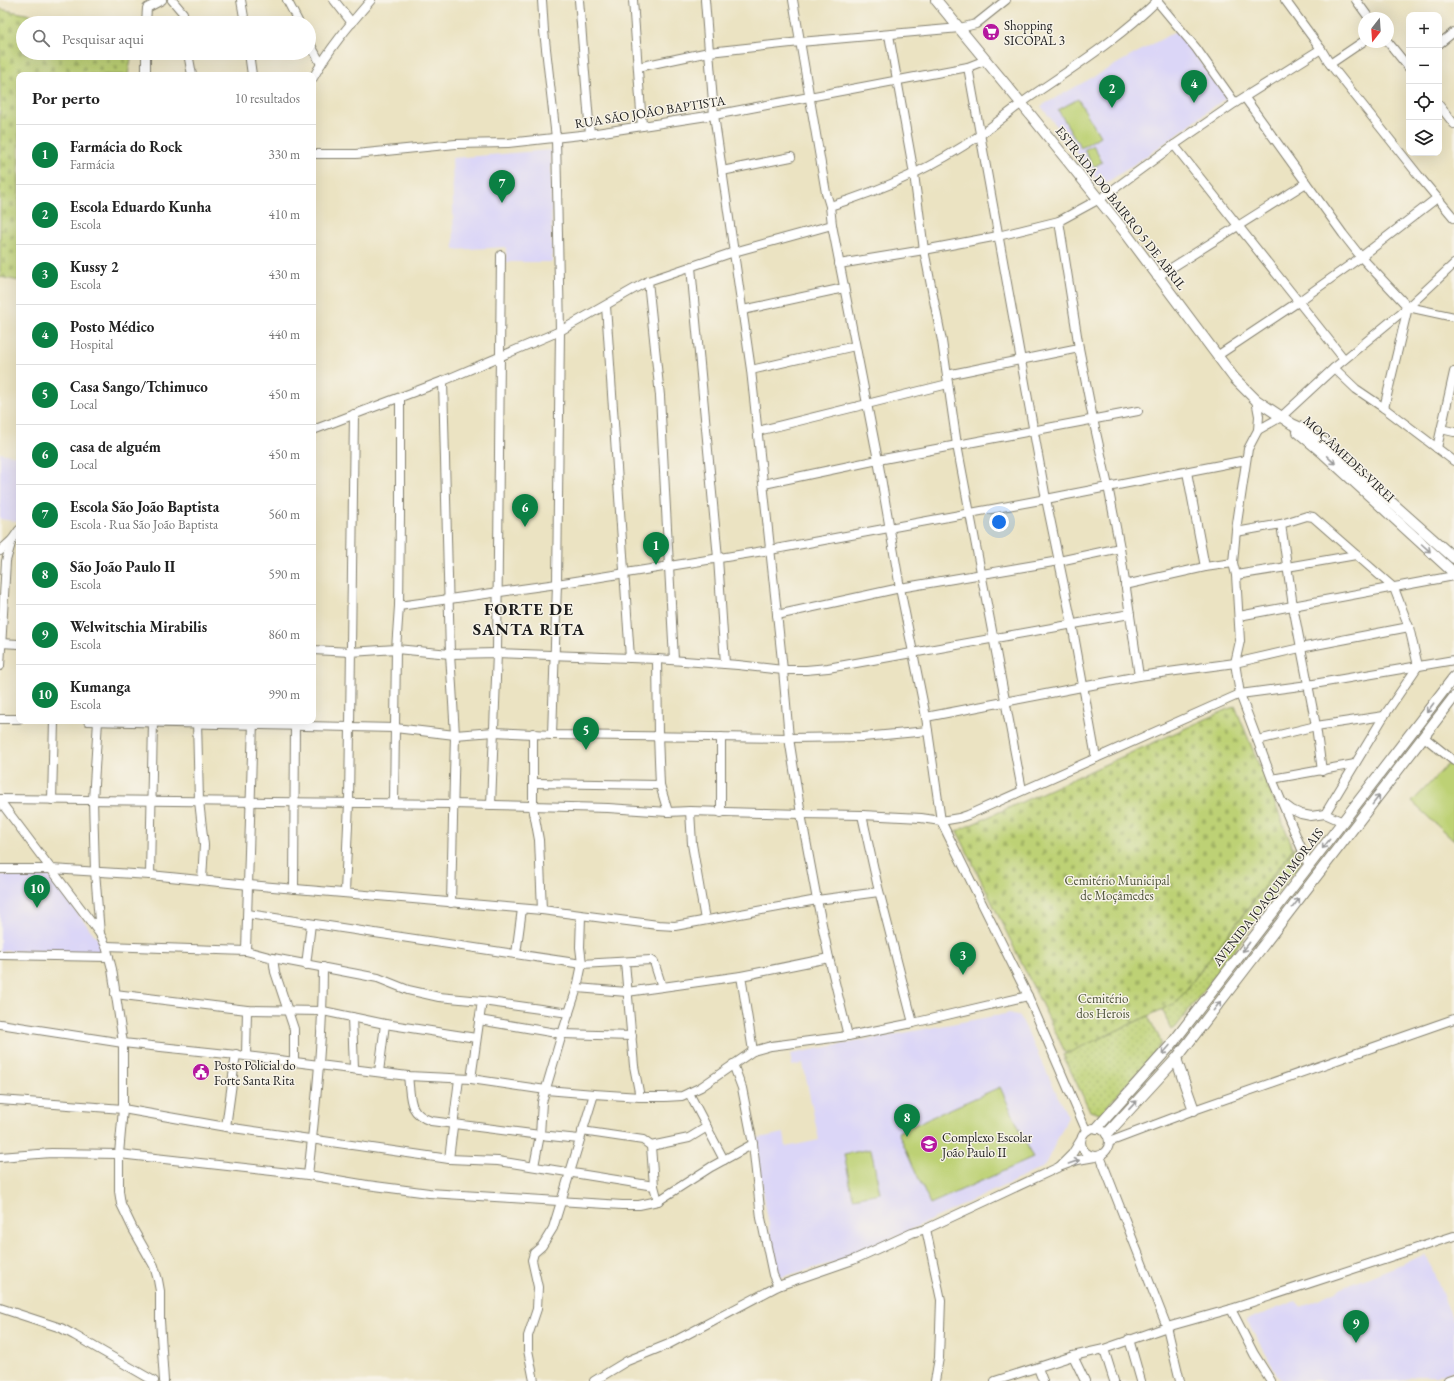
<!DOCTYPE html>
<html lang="pt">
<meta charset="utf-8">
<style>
body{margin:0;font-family:"EB Garamond",serif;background:#f6f6f6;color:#222}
.controls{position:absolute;right:12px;top:12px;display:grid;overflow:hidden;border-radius:8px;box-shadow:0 4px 16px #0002}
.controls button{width:36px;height:36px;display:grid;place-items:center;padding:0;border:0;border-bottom:1px solid #e0e0e0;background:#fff;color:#222;font:20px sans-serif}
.compass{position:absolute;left:1358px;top:12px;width:36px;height:36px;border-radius:50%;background:#fff;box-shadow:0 4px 16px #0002;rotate:197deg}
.you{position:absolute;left:999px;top:522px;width:14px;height:14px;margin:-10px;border:3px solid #fff;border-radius:50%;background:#1a73e8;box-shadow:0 0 0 6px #1a73e833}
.badge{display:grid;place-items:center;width:26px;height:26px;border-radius:50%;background:#0b8043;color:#fff;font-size:13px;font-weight:700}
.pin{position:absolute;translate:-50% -33px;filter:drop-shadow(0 1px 2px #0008)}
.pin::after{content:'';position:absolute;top:21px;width:14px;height:12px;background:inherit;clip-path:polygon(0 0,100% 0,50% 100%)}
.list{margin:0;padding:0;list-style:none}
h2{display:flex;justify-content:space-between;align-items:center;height:52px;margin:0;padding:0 16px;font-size:17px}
h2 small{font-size:13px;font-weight:400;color:#767676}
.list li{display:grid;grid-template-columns:26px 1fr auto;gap:12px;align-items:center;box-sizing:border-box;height:60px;padding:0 16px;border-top:1px solid #e0e0e0}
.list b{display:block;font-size:15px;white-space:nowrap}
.list p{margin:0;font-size:13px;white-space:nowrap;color:#767676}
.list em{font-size:13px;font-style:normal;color:#767676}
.icon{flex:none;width:22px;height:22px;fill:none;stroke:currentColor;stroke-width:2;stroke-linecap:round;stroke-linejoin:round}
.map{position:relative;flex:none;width:1454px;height:1381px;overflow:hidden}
.search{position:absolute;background:#fff;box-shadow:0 4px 16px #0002;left:16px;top:16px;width:300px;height:44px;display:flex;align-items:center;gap:10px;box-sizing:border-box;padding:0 14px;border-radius:22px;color:#767676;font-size:15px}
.panel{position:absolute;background:#fff;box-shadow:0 4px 16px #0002;left:16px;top:72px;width:300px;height:652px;border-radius:8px}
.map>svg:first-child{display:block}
.built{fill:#dbd6f7}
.grass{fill:url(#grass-dots);stroke:#6c7648}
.cemetery{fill:url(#cemetery-stones);stroke:#6c7648}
.pitch{fill:#bdd175;stroke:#6c7648}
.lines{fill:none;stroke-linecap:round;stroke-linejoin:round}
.minor-casing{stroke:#84806f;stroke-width:10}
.tertiary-casing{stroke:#84806f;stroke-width:12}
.minor{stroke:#fff;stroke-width:8}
.tertiary{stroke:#fff;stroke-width:10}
.oneway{stroke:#999}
.labels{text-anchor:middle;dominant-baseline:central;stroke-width:3;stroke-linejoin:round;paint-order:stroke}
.poi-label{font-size:13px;fill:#1c1c1c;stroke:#f7f3e8;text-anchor:start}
.street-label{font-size:13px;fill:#1c1c1c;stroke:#f7f3e8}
.park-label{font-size:13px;fill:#4c5237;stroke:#f7f3e8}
.district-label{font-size:17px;font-weight:bold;letter-spacing:1px;fill:#1c1c1c;stroke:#f7f3e8}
</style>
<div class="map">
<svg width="1454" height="1381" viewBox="0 0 1454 1381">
<defs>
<pattern id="grass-dots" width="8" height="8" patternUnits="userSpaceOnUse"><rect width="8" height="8" fill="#bdd175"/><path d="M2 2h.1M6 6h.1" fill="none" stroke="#a2b365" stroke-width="1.8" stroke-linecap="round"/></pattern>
<pattern id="cemetery-stones" width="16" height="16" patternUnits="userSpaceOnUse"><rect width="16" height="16" fill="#bdd175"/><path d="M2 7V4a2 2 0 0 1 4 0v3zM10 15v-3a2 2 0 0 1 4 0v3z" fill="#a2b365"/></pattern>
</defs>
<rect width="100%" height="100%" fill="#f7f3e8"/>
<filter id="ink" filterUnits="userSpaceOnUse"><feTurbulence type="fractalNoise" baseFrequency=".025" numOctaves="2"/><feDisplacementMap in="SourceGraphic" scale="8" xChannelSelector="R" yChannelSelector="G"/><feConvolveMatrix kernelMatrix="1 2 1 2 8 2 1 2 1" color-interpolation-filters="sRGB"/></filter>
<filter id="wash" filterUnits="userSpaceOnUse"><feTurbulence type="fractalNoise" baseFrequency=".012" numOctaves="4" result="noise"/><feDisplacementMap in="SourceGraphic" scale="16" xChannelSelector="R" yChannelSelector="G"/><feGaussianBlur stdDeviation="0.9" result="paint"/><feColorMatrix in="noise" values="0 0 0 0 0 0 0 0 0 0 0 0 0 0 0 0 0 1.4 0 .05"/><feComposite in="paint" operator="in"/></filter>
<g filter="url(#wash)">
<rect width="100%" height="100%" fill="#ebe3c2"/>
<g class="built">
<polygon points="1176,31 1227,97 1158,148 1102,186 1041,106"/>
<polygon points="551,150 552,262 506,262 506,247 454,250 452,158"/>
<polygon points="0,453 19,456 19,522 0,519"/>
<polygon points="0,875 49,876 103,946 101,952 0,951"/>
<polygon points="1010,1013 1020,1016 1068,1117 1044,1167 850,1258 778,1278 754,1139 784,1133 786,1147 819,1140 803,1064 792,1066 790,1054"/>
<polygon points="1426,1254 1454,1323 1454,1370 1436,1376 1416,1376 1400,1381 1281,1381 1246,1320 1296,1301 1301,1307 1342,1288"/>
</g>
<g class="grass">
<polygon points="1296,846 1300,856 1300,864 1176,1027 1172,1030 1162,1009 1176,1003"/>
<polygon points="1148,1016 1161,1041 1161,1045 1102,1112 1099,1114 1090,1111 1063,1055"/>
</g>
<g class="cemetery">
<polygon points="0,9 72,23 23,23 23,53 132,53 128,75 19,75 19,281 0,277"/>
<polygon points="1235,706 1293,848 1176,1003 1066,1054 957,831"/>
</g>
<g class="pitch">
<polygon points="1078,99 1100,136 1081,148 1058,110"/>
<polygon points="1093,145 1102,162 1094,167 1084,150"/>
<polygon points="1450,762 1454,766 1454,841 1412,802"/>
<polygon points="1000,1087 1033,1158 930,1204 898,1132"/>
<polygon points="871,1149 880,1193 853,1198 844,1154"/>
</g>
</g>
<g filter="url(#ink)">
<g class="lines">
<defs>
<g id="minor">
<polyline points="172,0 183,13 184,23"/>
<polyline points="241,0 245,23"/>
<polyline points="287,0 299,23"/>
<polyline points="334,0 352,23"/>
<polyline points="542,0 544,31 556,138 560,331 557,584 552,735"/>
<polyline points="579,0 590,134"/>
<polyline points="633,0 642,126"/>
<polyline points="705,0 714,115 751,370 783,670 789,738 801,814 817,900 829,958 848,1036"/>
<polyline points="793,0 826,193 830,206 832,225 878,460 900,588 926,717 941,821 1028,996 1086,1130"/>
<polyline points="1156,0 1196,48 1235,103"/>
<polyline points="1285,0 1321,49 1330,64 1419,176 1454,218"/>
<polyline points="1356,0 1369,18"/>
<polyline points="146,23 147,8 162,0"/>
<polyline points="889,35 914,174 924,250 942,341 957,445 1022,790"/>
<polyline points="309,42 321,64"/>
<polyline points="1388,42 1409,68"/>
<polyline points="1439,44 1454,32"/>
<polyline points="188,53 192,75"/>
<polyline points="249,53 252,75"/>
<polyline points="1330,64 1364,41"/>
<polyline points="638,67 709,52 800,42 960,28 976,24 1006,0"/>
<polyline points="968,67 1046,499 1072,624 1096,758"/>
<polyline points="146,75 146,53"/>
<path d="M313,78C328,50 350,24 371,0"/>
<polyline points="1245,98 1343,234 1361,257 1408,307 1454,317"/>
<polyline points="1439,105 1454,124"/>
<polyline points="1174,145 1344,359"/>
<polyline points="313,154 356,154 456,144 508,143 590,134 714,115 968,67 986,60"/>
<polyline points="722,171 791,157"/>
<path d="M830,206C883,190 934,167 980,135C997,123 1013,109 1030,97C1074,67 1120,38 1158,0"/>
<polyline points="839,264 924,250 998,236 1059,221"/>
<polyline points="691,267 718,558 725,664"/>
<polyline points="1157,277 1306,183"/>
<polyline points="648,281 660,396 674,660"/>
<polyline points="606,306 630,658"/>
<polyline points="743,310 844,288"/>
<polyline points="1217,356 1298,302 1361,257 1437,198"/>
<polyline points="1334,368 1356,389 1384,408 1454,461"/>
<polyline points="751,370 855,346"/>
<polyline points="947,375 1079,348"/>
<polyline points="443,381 450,654 455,735 451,903"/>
<polyline points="1256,400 1259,416 1258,430 1281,417 1334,368 1408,307 1454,264"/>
<polyline points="1384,408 1408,307"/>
<polyline points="1441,429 1454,432"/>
<polyline points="313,430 443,381 560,331 648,281 734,252 832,225"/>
<polyline points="1258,430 1248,449 1236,530 1233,563 1236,575 1240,641 1235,663 1240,694 1308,685 1454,660"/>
<polyline points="758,431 948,384"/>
<polyline points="1437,448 1454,372"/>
<polyline points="1187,472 1205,567"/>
<polyline points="764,484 878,460 1138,411"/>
<polyline points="1281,524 1293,606 1316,726 1322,771"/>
<polyline points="1236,532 1281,524 1307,516 1313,517 1394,588 1409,627 1418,666 1384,716 1325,814"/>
<polyline points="0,551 12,540 19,530"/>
<polyline points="1236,575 1287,567 1356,555"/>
<polyline points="1125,585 1205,567 1233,563"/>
<polyline points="399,606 557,584 770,550 1046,499 1246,460"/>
<polyline points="777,615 900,588 1059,561 1120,548"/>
<polyline points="1239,616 1454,576"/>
<polyline points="0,643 19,644"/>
<polyline points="313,650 351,652 396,649 450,654 497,653 657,659 738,665 783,670 806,670 828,668 1130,614"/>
<polyline points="657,659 658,735 660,785 668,812"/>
<polyline points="0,666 6,561 12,540"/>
<polyline points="1139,676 1120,548 1108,486 1093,419 1079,348 1059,221 1103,197 1174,145 1235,103 1321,49"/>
<polyline points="926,717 1139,676 1235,663 1300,648 1409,627"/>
<polyline points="0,719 19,719"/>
<polyline points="88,721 395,728 455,735 494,732 552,735 789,738 863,737 928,731"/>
<polyline points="98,721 93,800 95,871 100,934"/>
<polyline points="197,721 199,801 204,845 202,880"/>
<polyline points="533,733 533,807 539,840 542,910"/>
<polyline points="1424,737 1454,761"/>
<polyline points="1258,740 1316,726 1384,716"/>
<polyline points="1272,779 1355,764"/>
<polyline points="533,783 660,785"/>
<polyline points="0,799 452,804 608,808 668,812 690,811 801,814 862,815 921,818 941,821 959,818 968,815 1240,694 1272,779 1309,866"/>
<polyline points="52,800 54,721"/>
<polyline points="0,801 100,934 106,946 112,969 123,1043 123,1109 119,1154 119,1191 121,1204 133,1229 154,1266 158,1280 160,1291 160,1320 164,1381"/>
<polyline points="394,803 396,649 399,606 400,516 400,398"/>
<polyline points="1284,804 1292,810 1301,814 1311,816 1325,814 1343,822"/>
<polyline points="491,805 497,653 501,255"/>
<polyline points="690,811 692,844 705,920"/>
<polyline points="721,813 721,737"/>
<polyline points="862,815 877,883 913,1023"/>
<polyline points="0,869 51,869 150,875 249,885 542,910 658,925 675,926 817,900 879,892"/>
<polyline points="150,875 153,721"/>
<polyline points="294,889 295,721"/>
<polyline points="345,892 349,803 354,414"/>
<polyline points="248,914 582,964 651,960 654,962 662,987"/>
<polyline points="106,946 246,951 273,958 275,972 294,1029 294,1062"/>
<polyline points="246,951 253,721"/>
<polyline points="516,954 522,909"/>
<polyline points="0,955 109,957"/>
<polyline points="273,958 378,978 408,990 439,997 482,1001 569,1013"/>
<polyline points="625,962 634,1066 640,1097"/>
<polyline points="306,965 311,924"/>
<polyline points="741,976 753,1051"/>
<polyline points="577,988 627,992 741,976 829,958"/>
<polyline points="115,994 247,1010 323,1011 385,1024 476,1038"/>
<polyline points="352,1017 354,1068"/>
<polyline points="479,1020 562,1034 632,1036"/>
<polyline points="0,1024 123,1043 246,1056 408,1076 471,1079 546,1090 594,1094 640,1097 665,1097 682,1096 701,1087 753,1051 771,1046 848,1036 913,1023 1028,996"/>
<polyline points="246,1056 247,1010"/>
<polyline points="733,1064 742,1088 753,1144 761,1218 773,1275 778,1286"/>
<polyline points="379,1072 385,1024"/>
<path d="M408,1076C411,1097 407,1113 431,1121L540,1135L579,1139"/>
<polyline points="471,1079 482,1001"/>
<polyline points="689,1093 724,1160"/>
<polyline points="0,1100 123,1109 226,1127 449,1159 498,1161 654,1186 658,1201"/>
<polyline points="226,1127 236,1054"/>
<circle cx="1095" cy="1142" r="14"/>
<polyline points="582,1131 643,1140 651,1146 654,1186"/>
<polyline points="1080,1141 1072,1154 1059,1167 1078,1160 1095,1157"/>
<polyline points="1109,1142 1194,1110 1454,1019"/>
<polyline points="651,1146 689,1138 707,1127"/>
<polyline points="1100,1156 1167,1327 1180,1381"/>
<polyline points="0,1157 51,1153 119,1154 308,1175 367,1185 429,1193 622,1205 639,1205 658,1201 711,1167 753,1144"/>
<polyline points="449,1159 459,1079"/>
<polyline points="534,1166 540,1135 542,1102 562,1034 577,988 582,964 580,947 581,916"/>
<path d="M308,1175C316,1105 323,1037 323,967"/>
<polyline points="926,1229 941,1300 939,1358 935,1381"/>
<polyline points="0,1308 61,1328 74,1335 154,1381"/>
<polyline points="1231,1309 1254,1354 1271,1381"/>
<polyline points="1129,1339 1141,1381"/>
<polyline points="1104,1349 1114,1381"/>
<polyline points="1073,1356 1085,1381"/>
<polyline points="1038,1368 1043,1381"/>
<polyline points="534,1381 528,1350 528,1336 537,1309 538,1287 532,1260 534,1253 542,1246 553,1228 594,1094"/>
<polyline points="594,1381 627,1361 669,1344 778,1286 853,1260 912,1233 926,1229 1059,1167"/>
<polyline points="995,1381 1073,1356 1104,1349 1167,1327 1231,1309 1454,1236"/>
<polyline points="1448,1381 1454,1379"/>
</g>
<g id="tertiary">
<polyline points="936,0 1021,103 1125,232 1234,378 1256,400 1292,424 1301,428 1327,445 1454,558"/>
<polyline points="1298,432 1324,454 1454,573"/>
<polyline points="1176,1059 1194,1110"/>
<polyline points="1097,1128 1171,1045 1454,677"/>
<polyline points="1107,1134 1176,1059 1454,697"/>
</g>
</defs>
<use href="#minor" class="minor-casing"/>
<use href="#tertiary" class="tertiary-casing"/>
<use href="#minor" class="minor"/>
<use href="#tertiary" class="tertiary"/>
</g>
<defs><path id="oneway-shaft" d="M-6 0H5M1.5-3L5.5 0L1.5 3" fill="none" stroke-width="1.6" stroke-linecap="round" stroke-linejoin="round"/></defs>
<g class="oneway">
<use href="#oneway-shaft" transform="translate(1331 460) rotate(43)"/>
<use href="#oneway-shaft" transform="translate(1426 548) rotate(42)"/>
<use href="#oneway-shaft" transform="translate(1430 708) rotate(127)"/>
<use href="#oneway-shaft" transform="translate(1376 800) rotate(-52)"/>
<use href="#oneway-shaft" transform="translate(1326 844) rotate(128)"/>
<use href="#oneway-shaft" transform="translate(1296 903) rotate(-52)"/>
<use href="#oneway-shaft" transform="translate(1246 947) rotate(128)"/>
<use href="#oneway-shaft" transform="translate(1217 1006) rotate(-52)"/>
<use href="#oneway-shaft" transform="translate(1166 1050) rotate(131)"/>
<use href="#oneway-shaft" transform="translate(1133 1105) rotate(-47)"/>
<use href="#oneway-shaft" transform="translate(1074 1162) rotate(-19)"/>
</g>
</g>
<defs>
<symbol id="supermarket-disc" viewBox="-11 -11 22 22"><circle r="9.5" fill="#b5179e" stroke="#f7f3e8"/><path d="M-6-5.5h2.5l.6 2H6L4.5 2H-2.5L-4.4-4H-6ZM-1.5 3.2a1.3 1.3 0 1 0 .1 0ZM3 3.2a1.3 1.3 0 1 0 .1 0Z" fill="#fff"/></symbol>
<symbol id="civic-disc" viewBox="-11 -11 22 22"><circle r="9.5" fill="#b5179e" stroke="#f7f3e8"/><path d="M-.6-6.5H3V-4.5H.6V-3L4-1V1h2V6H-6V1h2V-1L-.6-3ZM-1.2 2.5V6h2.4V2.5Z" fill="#fff"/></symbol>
<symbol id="school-disc" viewBox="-11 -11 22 22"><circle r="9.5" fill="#b5179e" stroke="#f7f3e8"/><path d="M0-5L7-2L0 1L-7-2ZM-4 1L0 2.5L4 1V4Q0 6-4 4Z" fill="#fff"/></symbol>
</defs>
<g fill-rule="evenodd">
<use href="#supermarket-disc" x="981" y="22" width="20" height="20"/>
<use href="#civic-disc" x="191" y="1062" width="20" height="20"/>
<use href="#school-disc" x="919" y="1134" width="20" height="20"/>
</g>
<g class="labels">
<g class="poi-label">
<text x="1004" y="25">Shopping<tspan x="1004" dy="15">SICOPAL 3</tspan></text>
<text x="214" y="1065">Posto Policial do<tspan x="214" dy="15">Forte Santa Rita</tspan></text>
<text x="942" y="1137">Complexo Escolar<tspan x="942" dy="15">João Paulo II</tspan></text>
</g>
<g class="street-label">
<text transform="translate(650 112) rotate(-9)">RUA SÃO JOÃO BAPTISTA</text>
<text transform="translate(1121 208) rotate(52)">ESTRADA DO BAIRRO 5 DE ABRIL</text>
<text transform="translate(1349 459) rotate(43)">MOÇÂMEDES-VIREI</text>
<text transform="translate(1268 897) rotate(-52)">AVENIDA JOAQUIM MORAIS</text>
</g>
<g class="park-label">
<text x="1117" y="880">Cemitério Municipal<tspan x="1117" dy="15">de Moçâmedes</tspan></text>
<text x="1103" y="998">Cemitério<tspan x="1103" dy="15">dos Herois</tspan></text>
</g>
<g class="district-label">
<text x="529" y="609">FORTE DE<tspan x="529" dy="20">SANTA RITA</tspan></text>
</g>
</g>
</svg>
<div class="controls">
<button>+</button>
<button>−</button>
<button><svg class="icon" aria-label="locate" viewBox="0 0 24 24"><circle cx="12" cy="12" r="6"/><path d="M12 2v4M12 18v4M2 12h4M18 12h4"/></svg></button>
<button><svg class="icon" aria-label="layers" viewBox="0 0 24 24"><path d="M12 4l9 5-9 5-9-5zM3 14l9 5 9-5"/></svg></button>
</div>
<svg class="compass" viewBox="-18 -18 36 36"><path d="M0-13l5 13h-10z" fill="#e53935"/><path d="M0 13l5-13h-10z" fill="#767676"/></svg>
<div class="you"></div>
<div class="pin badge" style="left:656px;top:565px">1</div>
<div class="pin badge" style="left:1112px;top:108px">2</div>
<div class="pin badge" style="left:963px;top:975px">3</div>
<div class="pin badge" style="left:1194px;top:103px">4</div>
<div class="pin badge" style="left:586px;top:750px">5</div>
<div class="pin badge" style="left:525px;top:527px">6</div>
<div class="pin badge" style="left:502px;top:203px">7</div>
<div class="pin badge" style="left:907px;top:1137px">8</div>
<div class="pin badge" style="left:1356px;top:1343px">9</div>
<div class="pin badge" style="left:37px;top:908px">10</div>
<div class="search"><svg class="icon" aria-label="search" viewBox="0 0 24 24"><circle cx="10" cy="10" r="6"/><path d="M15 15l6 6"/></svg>Pesquisar aqui</div>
<section class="panel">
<h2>Por perto<small>10 resultados</small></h2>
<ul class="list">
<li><span class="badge">1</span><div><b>Farmácia do Rock</b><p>Farmácia</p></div><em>330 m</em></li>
<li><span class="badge">2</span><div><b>Escola Eduardo Kunha</b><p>Escola</p></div><em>410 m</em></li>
<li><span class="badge">3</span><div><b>Kussy 2</b><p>Escola</p></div><em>430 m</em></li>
<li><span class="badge">4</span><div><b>Posto Médico</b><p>Hospital</p></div><em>440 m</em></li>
<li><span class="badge">5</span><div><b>Casa Sango/Tchimuco</b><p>Local</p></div><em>450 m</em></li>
<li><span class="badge">6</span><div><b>casa de alguém</b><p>Local</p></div><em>450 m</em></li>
<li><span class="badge">7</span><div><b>Escola São João Baptista</b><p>Escola · Rua São João Baptista</p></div><em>560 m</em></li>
<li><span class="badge">8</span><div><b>São João Paulo II</b><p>Escola</p></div><em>590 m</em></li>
<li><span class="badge">9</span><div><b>Welwitschia Mirabilis</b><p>Escola</p></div><em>860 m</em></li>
<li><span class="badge">10</span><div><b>Kumanga</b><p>Escola</p></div><em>990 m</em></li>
</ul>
</section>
</div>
